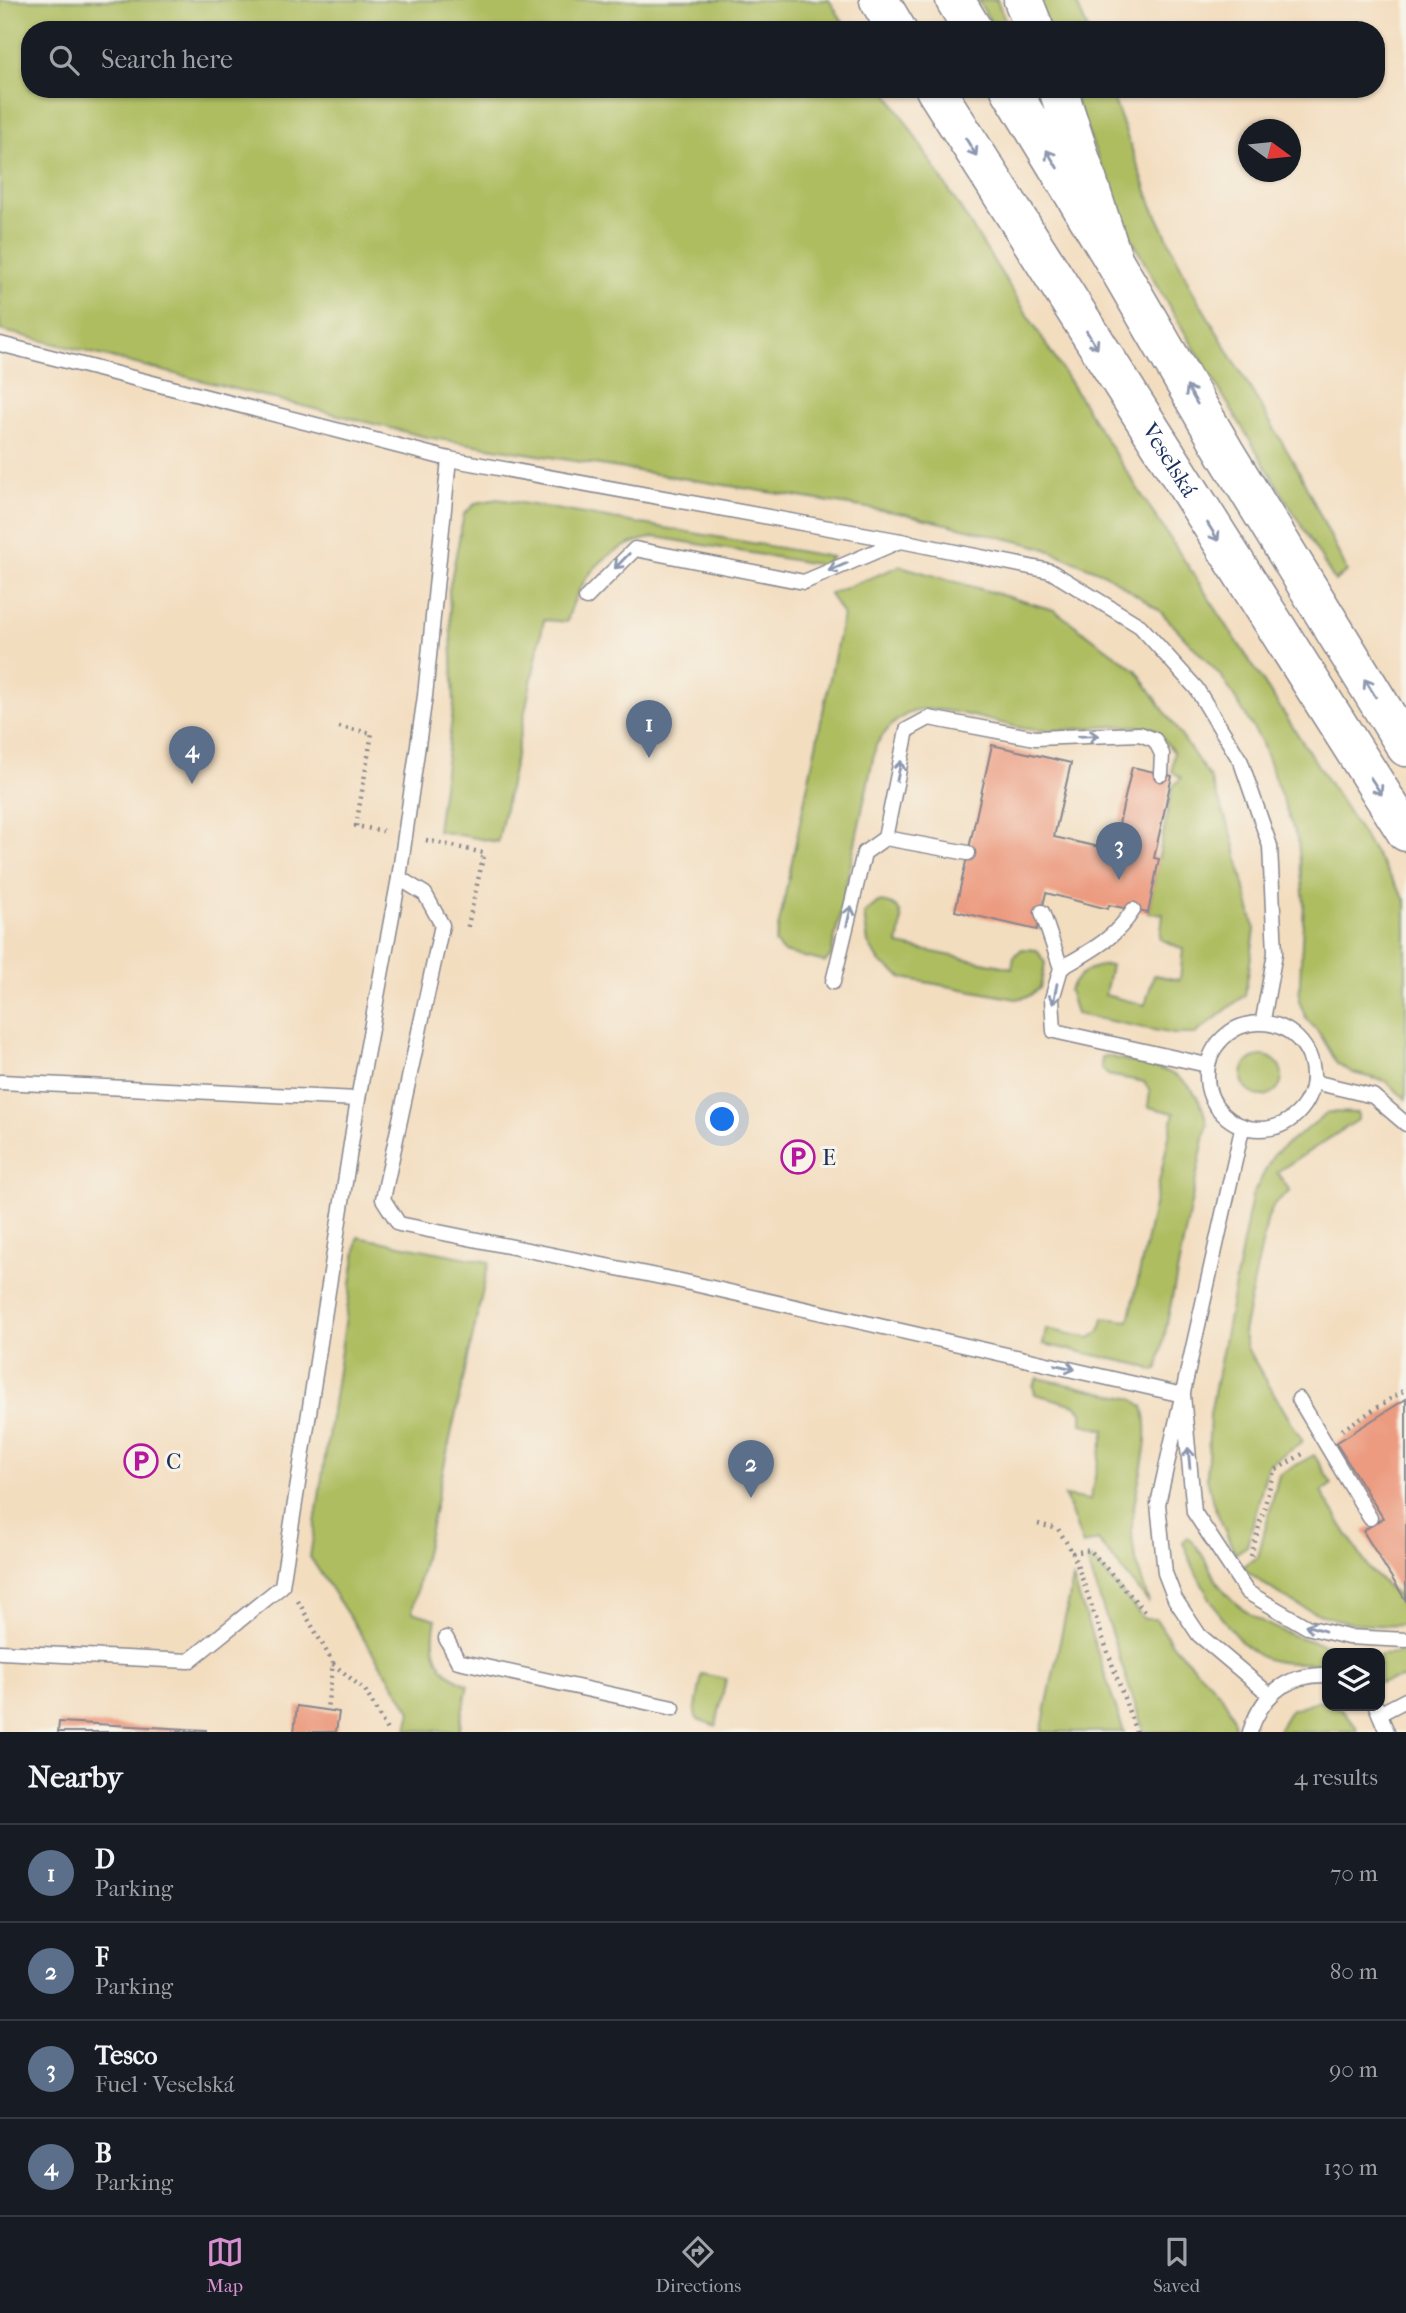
<!DOCTYPE html>
<meta charset="utf-8">
<style>
body{margin:0;font-family:"IM FELL French Canon",serif;background:#242831;color:#f1f3f6}
.controls{position:absolute;right:21px;bottom:21px;display:grid;overflow:hidden;border-radius:14px;box-shadow:0 2px 5px #0004}
.controls button{width:63px;height:63px;display:grid;place-items:center;padding:0;border:0;border-bottom:2px solid #363941;background:#171b24;color:#f1f3f6;font:35px sans-serif}
.compass{position:absolute;left:1238px;top:119px;width:63px;height:63px;border-radius:50%;background:#171b24;box-shadow:0 2px 5px #0004;rotate:105deg}
.you{position:absolute;left:723px;top:1120px;width:24px;height:24px;margin:-18px;border:5px solid #fff;border-radius:50%;background:#1a73e8;box-shadow:0 0 0 10px #1a73e833}
.badge{display:grid;place-items:center;width:46px;height:46px;border-radius:50%;background:#d690ce;color:#fff;font-size:23px;font-weight:700}
.pin{position:absolute;translate:-50% -58px;filter:drop-shadow(0 2px 4px #0008)}
.pin::after{content:'';position:absolute;top:37px;width:24px;height:21px;background:inherit;clip-path:polygon(0 0,100% 0,50% 100%)}
.list{margin:0;padding:0;list-style:none}
h2{display:flex;justify-content:space-between;align-items:center;height:91px;margin:0;padding:0 28px;font-size:30px}
h2 small{font-size:23px;font-weight:400;color:#9ea1a6}
.list li{display:grid;grid-template-columns:46px 1fr auto;gap:21px;align-items:center;box-sizing:border-box;height:98px;padding:0 28px;border-top:2px solid #363941}
.list b{display:block;font-size:26px;white-space:nowrap}
.list p{margin:0;font-size:23px;white-space:nowrap;color:#9ea1a6}
.list em{font-size:23px;font-style:normal;color:#9ea1a6}
.icon{flex:none;width:38px;height:38px;fill:none;stroke:currentColor;stroke-width:2;stroke-linecap:round;stroke-linejoin:round}
.map{position:relative;flex:none;width:1406px;height:1732px;overflow:hidden}
.search{position:absolute;background:#171b24;box-shadow:0 2px 5px #0004;left:21px;right:21px;top:21px;height:77px;display:flex;align-items:center;gap:18px;box-sizing:border-box;padding:0 24px;border-radius:28px;color:#9ea1a6;font-size:26px}
.sheet{height:483px;background:#171b24}
nav{display:flex;justify-content:space-around;align-items:center;box-sizing:border-box;height:98px;border-top:2px solid #363941;background:#171b24;font-size:19px;color:#9ea1a6}
nav a{display:grid;justify-items:center;gap:4px}
nav .on{color:#d690ce}
.map>svg:first-child{display:block}
.green{fill:#aebd60;stroke:#64765f;stroke-width:2}
.building{fill:#ec9b80}
.lines{fill:none;stroke-linecap:round;stroke-linejoin:round}
.service-casing{stroke:#87868e;stroke-width:17}
.secondary-casing{stroke:#87868e;stroke-width:41}
.trunk-casing{stroke:#87868e;stroke-width:41}
.path{stroke:#87868e;stroke-width:4.5;stroke-dasharray:2 5;stroke-linecap:butt}
.service{stroke:#fff;stroke-width:14}
.secondary{stroke:#fff;stroke-width:38}
.trunk{stroke:#fff;stroke-width:38}
.oneway{stroke:#8d97ae}
.labels{text-anchor:middle;dominant-baseline:central;stroke-width:6;stroke-linejoin:round;paint-order:stroke}
.street-label{font-size:23px;fill:#1b2f5e;stroke:#f7f3e8}
.poi-label{font-size:23px;fill:#1b2f5e;stroke:#f7f3e8;text-anchor:start}
</style>
<div class="map">
<svg width="1406" height="1732" viewBox="0 0 1406 1732">
<rect width="100%" height="100%" fill="#f7f3e8"/>
<filter id="ink" filterUnits="userSpaceOnUse"><feTurbulence type="fractalNoise" baseFrequency=".0143" numOctaves="2"/><feDisplacementMap in="SourceGraphic" scale="14" xChannelSelector="R" yChannelSelector="G"/><feConvolveMatrix kernelMatrix="1 2 1 2 8 2 1 2 1" color-interpolation-filters="sRGB"/></filter>
<filter id="wash" filterUnits="userSpaceOnUse"><feTurbulence type="fractalNoise" baseFrequency=".00686" numOctaves="4" result="noise"/><feDisplacementMap in="SourceGraphic" scale="28" xChannelSelector="R" yChannelSelector="G"/><feGaussianBlur stdDeviation="1.57" result="paint"/><feColorMatrix in="noise" values="0 0 0 0 0 0 0 0 0 0 0 0 0 0 0 0 0 1.4 0 .05"/><feComposite in="paint" operator="in"/></filter>
<g filter="url(#wash)">
<rect width="100%" height="100%" fill="#f3ddbf"/>
<g class="green">
<polygon points="0,0 829,0 848,30 30,30 30,89 885,89 1119,460 1406,901 1406,1099 1385,1081 1353,1073 1337,1063 1320,1034 1306,1018 1299,1001 1304,902 1298,842 1261,741 1222,677 1159,610 1105,574 1041,547 905,514 426,437 0,330"/>
<polygon points="978,0 997,0 1009,30 995,30"/>
<polygon points="1037,0 1075,0 1088,30 1048,30"/>
<polygon points="1071,89 1110,89 1152,205 1191,288 1299,471 1347,571 1335,581 1158,288 1123,222"/>
<path d="M498,499L832,557L822,565L656,537C608,545 579,575 567,622L544,620L498,842L437,831L454,703L449,590L464,514L476,503Z"/>
<path d="M900,566L1054,610L1137,671L1210,778L1232,835L1255,930L1245,995L1195,1034H1173L1076,1014L1069,990C1080,972 1090,966 1111,965L1105,995L1145,1005L1154,975L1180,980L1183,949L1160,939L1163,914L1148,913L1172,788L1181,778L1172,771L1174,752L1155,729C1112,720 1069,735 1027,729C996,724 945,704 916,711C898,715 885,731 876,745L831,956L825,962L783,952L775,943L843,615L830,594Z"/>
<path d="M878,902C910,904 901,924 898,945L1012,968L1014,956L1022,949L1037,950L1045,963L1040,988L1029,996L1016,999L903,978L880,962L868,943L864,914Z"/>
<circle cx="1262" cy="1076" r="20"/>
<path d="M1107,1056C1154,1068 1196,1067 1207,1124L1158,1368L1155,1371L1140,1365L1043,1344L1046,1329L1090,1338L1100,1331L1103,1318L1129,1321L1174,1113L1148,1107L1150,1091L1144,1082L1108,1075L1101,1068L1102,1057Z"/>
<polygon points="1329,1112 1358,1113 1358,1120 1277,1172 1290,1191 1275,1203 1268,1217 1243,1332 1248,1350 1303,1442 1268,1465 1247,1546 1235,1554 1213,1503 1207,1478 1210,1414 1252,1196 1274,1154"/>
<path d="M358,1237L489,1262L412,1612L436,1619C429,1650 437,1673 468,1685L458,1732L407,1730L411,1711L310,1557Z"/>
<path d="M1038,1378L1133,1399L1143,1406C1154,1444 1134,1485 1132,1524C1131,1552 1141,1577 1149,1603L1098,1540L1083,1545L1065,1496L1090,1500L1105,1430L1082,1424V1412L1075,1405L1035,1394L1033,1386Z"/>
<path d="M1314,1455L1332,1484L1321,1492L1369,1569L1406,1604V1625C1338,1629 1294,1610 1242,1567L1258,1557L1279,1475Z"/>
<path d="M1187,1537C1201,1546 1210,1572 1220,1586C1254,1630 1311,1643 1363,1653H1327V1664C1305,1661 1278,1667 1258,1655C1226,1636 1195,1575 1183,1542Z"/>
<path d="M1093,1559L1144,1619H1156C1162,1628 1168,1639 1175,1647C1198,1675 1233,1693 1235,1732H1144L1087,1560Z"/>
<polygon points="1073,1579 1124,1732 1041,1732"/>
<polygon points="1406,1653 1406,1677 1380,1683 1380,1654"/>
<polygon points="702,1674 726,1679 716,1726 697,1719 695,1713"/>
<path d="M1317,1701C1335,1704 1349,1712 1358,1732H1277L1290,1710Z"/>
</g>
<g id="blocks">
<g class="building">
<polygon points="992,745 1071,763 1054,837 1113,850 1132,767 1172,776 1154,858 1159,859 1148,913 1109,905 1108,909 1046,893 1037,930 955,911"/>
<polygon points="1406,1399 1406,1601 1363,1531 1383,1518 1336,1443"/>
<polygon points="297,1706 339,1712 336,1732 294,1732"/>
<polygon points="59,1722 206,1730 206,1732 58,1732"/>
</g>
</g>
</g>
<g filter="url(#ink)">
<use href="#blocks" fill-opacity="0" stroke="#87868e" stroke-width="2"/>
<g class="lines">
<defs>
<g id="service">
<polyline points="0,344 449,459 901,541 1050,571 1140,626 1196,688 1241,762 1270,846 1275,953 1263,1020"/>
<polyline points="586,598 635,549 804,582 900,541"/>
<polyline points="885,838 907,730 929,718 1035,738 1140,734 1155,740 1162,754 1161,774"/>
<polyline points="399,878 425,894 442,925 383,1199 399,1224 681,1281 1183,1395 1194,1512 1247,1592 1307,1627 1348,1637 1406,1640"/>
<polyline points="1042,912 1061,968 1052,999 1054,1031 1207,1065"/>
<path d="M1061,968C1090,951 1115,939 1133,910"/>
<polyline points="833,982 864,853 885,838 968,853"/>
<circle cx="1260" cy="1076" r="53"/>
<polyline points="0,1082 358,1099"/>
<polyline points="1314,1082 1373,1096 1406,1124"/>
<polyline points="1242,1129 1158,1504 1165,1573 1175,1599 1199,1635 1269,1694"/>
<polyline points="1299,1399 1370,1518"/>
<polyline points="446,1638 458,1661 673,1708"/>
<polyline points="0,1652 189,1661 282,1586 358,1099 399,878 425,696 449,459"/>
<polyline points="1376,1706 1387,1732"/>
<polyline points="1381,1713 1406,1700"/>
<path d="M1250,1732C1262,1694 1287,1674 1327,1675"/>
</g>
<g id="secondary">
<polyline points="879,0 897,30"/>
<polyline points="955,0 973,30"/>
<path id="s1" d="M935,89L1406,832"/>
<polyline points="1010,89 1113,259 1226,454 1406,747"/>
</g>
<g id="trunk">
<polyline points="1023,0 1035,30"/>
<polyline points="1058,89 1113,259"/>
</g>
</defs>
<use href="#service" class="service-casing"/>
<use href="#secondary" class="secondary-casing"/>
<use href="#trunk" class="trunk-casing"/>
<g class="path">
<polyline points="339,727 372,733 356,826 383,831"/>
<polyline points="426,840 484,853 467,930"/>
<polyline points="1342,1430 1406,1389"/>
<polyline points="1038,1524 1058,1529 1073,1553"/>
<polyline points="1251,1556 1274,1471 1306,1452"/>
<polyline points="298,1601 333,1663 327,1709"/>
<polyline points="333,1664 365,1690 388,1732"/>
<polyline points="1136,1732 1073,1553 1090,1550 1148,1615"/>
</g>
<use href="#service" class="service"/>
<use href="#secondary" class="secondary"/>
<use href="#trunk" class="trunk"/>
</g>
<defs><path id="oneway-shaft" d="M-6 0H5M1.5-3L5.5 0L1.5 3" fill="none" stroke-width="1.6" stroke-linecap="round" stroke-linejoin="round" transform="scale(1.75)"/></defs>
<g class="oneway">
<use href="#oneway-shaft" transform="translate(971 147) rotate(58)"/>
<use href="#oneway-shaft" transform="translate(1052 159) rotate(-121)"/>
<use href="#oneway-shaft" transform="translate(1092 340) rotate(58)"/>
<use href="#oneway-shaft" transform="translate(1192 395) rotate(-120)"/>
<use href="#oneway-shaft" transform="translate(1213 532) rotate(58)"/>
<use href="#oneway-shaft" transform="translate(622 561) rotate(134)"/>
<use href="#oneway-shaft" transform="translate(838 567) rotate(157)"/>
<use href="#oneway-shaft" transform="translate(1370 688) rotate(-122)"/>
<use href="#oneway-shaft" transform="translate(1088 736) rotate(-2)"/>
<use href="#oneway-shaft" transform="translate(899 771) rotate(-78)"/>
<use href="#oneway-shaft" transform="translate(1376 786) rotate(57)"/>
<use href="#oneway-shaft" transform="translate(849 916) rotate(-77)"/>
<use href="#oneway-shaft" transform="translate(1055 994) rotate(101)"/>
<use href="#oneway-shaft" transform="translate(1065 1367) rotate(13)"/>
<use href="#oneway-shaft" transform="translate(1189 1458) rotate(-95)"/>
<use href="#oneway-shaft" transform="translate(1315 1628) rotate(-163)"/>
</g>
</g>
<defs>
<symbol id="parking-ring" viewBox="-11 -11 22 22"><circle r="9.5" fill="#f7f3e8" stroke="#b5179e" stroke-width="1.5"/><path d="M-3.5-5.5H1a3.5 3.5 0 0 1 0 7H-1V5.5H-3.5ZM-1-3.4V-.6H.8a1.4 1.4 0 0 0 0-2.8Z" fill="#b5179e"/></symbol>
</defs>
<g fill-rule="evenodd">
<use href="#parking-ring" x="779" y="1138" width="38" height="38"/>
<use href="#parking-ring" x="122" y="1442" width="38" height="38"/>
</g>
<g class="labels">
<g class="street-label">
<text stroke="none"><textPath href="#s1" startOffset="439">Veselská</textPath></text>
</g>
<g class="poi-label">
<text x="822" y="1157">E</text>
<text x="166" y="1461">C</text>
</g>
</g>
</svg>
<div class="controls">
<button><svg class="icon" aria-label="layers" viewBox="0 0 24 24"><path d="M12 4l9 5-9 5-9-5zM3 14l9 5 9-5"/></svg></button>
</div>
<svg class="compass" viewBox="-18 -18 36 36"><path d="M0-13l5 13h-10z" fill="#e53935"/><path d="M0 13l5-13h-10z" fill="#9ea1a6"/></svg>
<div class="you"></div>
<div class="pin badge" style="left:649px;top:758px;background:#5c6f8a">1</div>
<div class="pin badge" style="left:751px;top:1498px;background:#5c6f8a">2</div>
<div class="pin badge" style="left:1119px;top:880px;background:#5c6f8a">3</div>
<div class="pin badge" style="left:192px;top:784px;background:#5c6f8a">4</div>
<div class="search"><svg class="icon" aria-label="search" viewBox="0 0 24 24"><circle cx="10" cy="10" r="6"/><path d="M15 15l6 6"/></svg>Search here</div>
</div>
<section class="sheet">
<h2>Nearby<small>4 results</small></h2>
<ul class="list">
<li><span class="badge" style="background:#5c6f8a">1</span><div><b>D</b><p>Parking</p></div><em>70 m</em></li>
<li><span class="badge" style="background:#5c6f8a">2</span><div><b>F</b><p>Parking</p></div><em>80 m</em></li>
<li><span class="badge" style="background:#5c6f8a">3</span><div><b>Tesco</b><p>Fuel · Veselská</p></div><em>90 m</em></li>
<li><span class="badge" style="background:#5c6f8a">4</span><div><b>B</b><p>Parking</p></div><em>130 m</em></li>
</ul>
</section>
<nav>
<a class="on"><svg class="icon" aria-label="map" viewBox="0 0 24 24"><path d="M3 6l6-2 6 2 6-2v14l-6 2-6-2-6 2zM9 4v14M15 6v14"/></svg>Map</a>
<a><svg class="icon" aria-label="directions" viewBox="0 0 24 24"><path d="M12 3l9 9-9 9-9-9zM9 14v-3h6M13 9l2 2-2 2"/></svg>Directions</a>
<a><svg class="icon" aria-label="saved" viewBox="0 0 24 24"><path d="M7 4h10v16l-5-4-5 4z"/></svg>Saved</a>
</nav>
